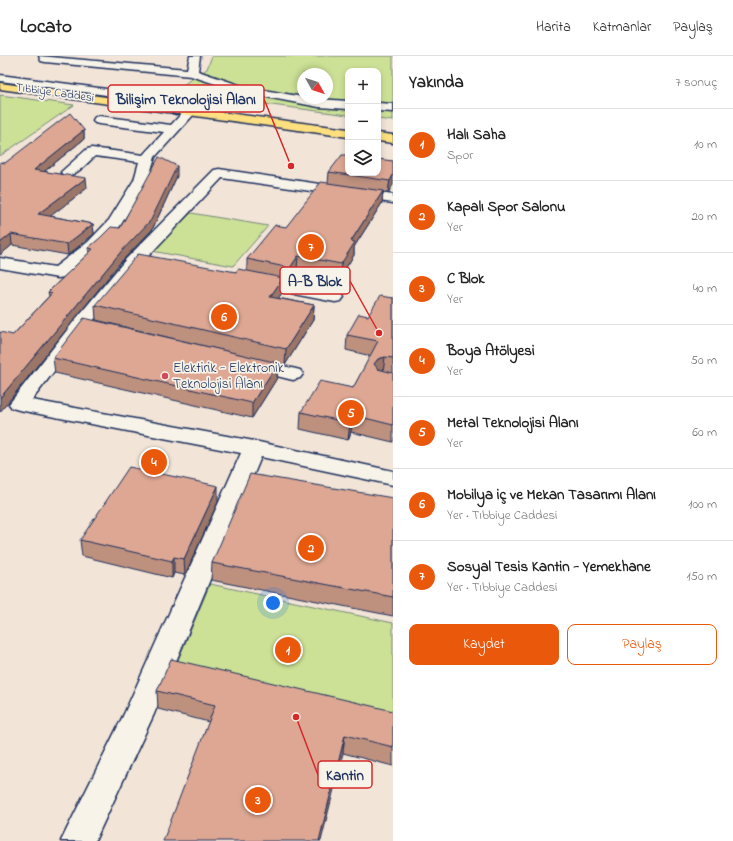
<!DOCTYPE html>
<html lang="tr">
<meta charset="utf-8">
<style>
body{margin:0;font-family:"Indie Flower",sans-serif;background:#f2f2f2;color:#222}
.controls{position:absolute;right:12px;top:12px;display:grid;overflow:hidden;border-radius:8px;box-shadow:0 2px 6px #0003}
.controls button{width:36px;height:36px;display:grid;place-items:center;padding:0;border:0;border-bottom:1px solid #e0e0e0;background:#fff;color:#222;font:20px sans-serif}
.compass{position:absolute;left:297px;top:12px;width:36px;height:36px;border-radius:50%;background:#fff;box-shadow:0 2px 6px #0003;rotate:129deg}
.you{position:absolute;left:273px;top:547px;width:14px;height:14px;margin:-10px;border:3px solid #fff;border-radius:50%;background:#1a73e8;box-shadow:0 0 0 6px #1a73e833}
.badge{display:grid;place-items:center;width:26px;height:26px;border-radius:50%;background:#ea580c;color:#fff;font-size:13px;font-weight:700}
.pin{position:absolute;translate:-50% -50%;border:2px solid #fff;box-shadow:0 1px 4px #0006}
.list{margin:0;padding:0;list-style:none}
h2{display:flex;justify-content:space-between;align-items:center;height:52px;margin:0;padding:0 16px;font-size:17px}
h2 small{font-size:13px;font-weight:400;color:#767676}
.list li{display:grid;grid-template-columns:26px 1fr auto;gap:12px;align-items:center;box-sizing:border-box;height:72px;padding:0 16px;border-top:1px solid #e0e0e0}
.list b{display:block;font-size:15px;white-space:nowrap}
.list p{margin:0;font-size:13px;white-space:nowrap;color:#767676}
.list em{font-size:13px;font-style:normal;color:#767676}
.actions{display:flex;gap:8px;padding:12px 16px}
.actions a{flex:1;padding:9px 0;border:1px solid #ea580c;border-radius:8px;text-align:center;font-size:14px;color:#ea580c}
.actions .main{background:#ea580c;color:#fff}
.icon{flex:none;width:22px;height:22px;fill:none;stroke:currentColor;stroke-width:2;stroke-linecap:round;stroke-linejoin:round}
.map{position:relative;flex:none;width:393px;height:785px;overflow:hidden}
header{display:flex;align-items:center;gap:24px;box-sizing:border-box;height:56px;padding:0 20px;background:#fff;border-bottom:1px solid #e0e0e0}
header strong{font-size:19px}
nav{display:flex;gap:22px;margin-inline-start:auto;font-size:14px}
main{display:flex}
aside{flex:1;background:#fff}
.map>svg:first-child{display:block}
.green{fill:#cce196;stroke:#74887a;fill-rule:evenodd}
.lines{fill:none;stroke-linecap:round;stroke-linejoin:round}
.minor-casing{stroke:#1b2f5e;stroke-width:3}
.major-casing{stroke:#1b2f5e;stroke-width:3}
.minor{fill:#f7f3e8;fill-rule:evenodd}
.major{fill:#fedf80;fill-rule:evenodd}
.wall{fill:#be907e;stroke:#1b2f5e}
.shaded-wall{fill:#9b7567;stroke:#1b2f5e}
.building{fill:#dda793;stroke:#1b2f5e}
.poi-dot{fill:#d1495b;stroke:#f7f3e8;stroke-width:1.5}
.labels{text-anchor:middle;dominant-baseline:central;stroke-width:3.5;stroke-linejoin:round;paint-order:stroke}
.far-street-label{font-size:12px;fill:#1b2f5e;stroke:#f7f3e8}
.poi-label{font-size:14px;fill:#1b2f5e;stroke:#f7f3e8;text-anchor:start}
.leader{fill:none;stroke:#d62828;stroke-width:1.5}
.callout-dot{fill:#d62828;stroke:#f7f3e8;stroke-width:1.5}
.callout{fill:#f7f3e8;stroke:#d62828;stroke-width:1.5}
.callout-label{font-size:15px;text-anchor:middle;font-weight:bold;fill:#1b2f5e}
</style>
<header>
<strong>Locato</strong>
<nav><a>Harita</a><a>Katmanlar</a><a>Paylaş</a></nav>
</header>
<main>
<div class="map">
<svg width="393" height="785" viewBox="0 0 393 785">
<rect width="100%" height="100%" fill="#f2e4d7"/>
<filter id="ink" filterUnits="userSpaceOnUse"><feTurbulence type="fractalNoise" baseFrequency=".025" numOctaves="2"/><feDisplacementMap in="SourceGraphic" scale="8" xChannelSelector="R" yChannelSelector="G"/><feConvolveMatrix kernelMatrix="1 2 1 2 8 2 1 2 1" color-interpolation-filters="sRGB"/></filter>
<g filter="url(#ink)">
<g class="green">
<path d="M212,0H393V65L378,63V15H348V59L172,36L207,13ZM303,18H327V42H303Z"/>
<polygon points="0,39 74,49 0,100"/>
<polygon points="191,157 268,170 233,210 152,195"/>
<polygon points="210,528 393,567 393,674 171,621"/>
</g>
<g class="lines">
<defs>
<g id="minor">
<polygon points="39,0 187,13 190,0 200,0 198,15 242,30 303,41 303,42 348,45 348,53 319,51 240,36 191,20 45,6 41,5"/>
<polygon points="0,19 114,34 148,41 180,51 182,54 180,57 176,58 141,46 114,40 0,25"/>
<polygon points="378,47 393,48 393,56 378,55"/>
<path d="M190,52L194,53L196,56L155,101L148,124L120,170L100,192L64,221L58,222L0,212V202L55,211L88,186L109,164L134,124L139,106L95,100C86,108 75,122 63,119L61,116L87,93L92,92L143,99L164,76L99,68L95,67L93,64L95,61L99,60L171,69L186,53Z"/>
<polygon points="219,113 393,139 393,147 222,122 138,211 87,272 32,344 254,385 393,415 393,429 261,401 154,658 95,785 61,785 124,658 241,397 19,354 12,352 9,348 75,264 126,203 214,114"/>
<polygon points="253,220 335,236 341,237 344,241 341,245 335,246 247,229 244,225 247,221"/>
<polygon points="247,301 300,314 303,318 300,322 293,324 240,311 237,307 240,303"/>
</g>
<g id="major">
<polygon points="0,27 348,73 348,81 0,33"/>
<polygon points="378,77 393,79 393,87 378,85"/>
</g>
</defs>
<use href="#minor" class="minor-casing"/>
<use href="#major" class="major-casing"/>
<use href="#minor" class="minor"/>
<use href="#major" class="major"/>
</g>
<g class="wall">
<polygon points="84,74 84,83 45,115 87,132 50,160 93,168 94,178 68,199 12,189 0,199 5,107"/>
<polygon points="393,105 388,137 383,136 382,147 354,191 354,199 340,221 297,214 289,225 283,224 282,237 278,242 314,249 313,264 285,309 278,307 277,322 252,362 55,317 53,302 242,299 96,264 95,249 236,216 247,215 247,203 286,171 328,127 329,116"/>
<polygon points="177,120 152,174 119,208 13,279 49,240 48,236 89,197 88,192 120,172"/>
<polygon points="393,242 393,386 351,376 348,384 300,373 301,356 353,332 371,300 346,294 347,279 368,260"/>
<polygon points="393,442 393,560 211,524 212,507"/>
<polygon points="218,446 185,519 174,517 172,522 82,500 80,484"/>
<polygon points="157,635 393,655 393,710 343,697 209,666 158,653"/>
</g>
<g class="shaded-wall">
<polygon points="84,74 84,83 35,123 34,114"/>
<polygon points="177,110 177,120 152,174 119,208 0,356 0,342 119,198"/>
<polygon points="393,119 393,129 388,137 390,125"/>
<polygon points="86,122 87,132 39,169 38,158"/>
<polygon points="383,135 382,147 354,191 354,199 340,221 341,208 351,185"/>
<polygon points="93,168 94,178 68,199 67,188"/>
<polygon points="11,178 12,189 0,199 0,187"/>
<polygon points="298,200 297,214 289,225 290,212"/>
<polygon points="283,222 282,237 269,256 270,241"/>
<polygon points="314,249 313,264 285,309 286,293"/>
<polygon points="385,301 383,317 376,319 374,308 378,303"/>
<polygon points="278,307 277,322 252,362 252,347"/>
<polygon points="353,359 351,376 348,384 350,367"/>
<polygon points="218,430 218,446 185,519 184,503"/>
<polygon points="174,501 174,517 172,522 172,505"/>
<polygon points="345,679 343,697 321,785 319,785"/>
</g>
<g class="building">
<polygon points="70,57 84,74 34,114 86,122 38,158 93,168 67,188 11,178 0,187 0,106 5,107"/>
<polygon points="342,99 348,99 348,117 378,117 378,103 393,105 393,119 390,125 329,116"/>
<polygon points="159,101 177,110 151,164 119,198 0,342 0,276 13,279 52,237 48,236 93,193 88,192 100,182 111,171 120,172"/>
<polygon points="321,126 383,135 351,185 355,186 341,208 298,200 290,212 247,203 275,169 286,171"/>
<polygon points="138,198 236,216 238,213 283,222 270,241 314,249 286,293 95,249"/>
<polygon points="380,240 393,242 393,302 385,301 378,303 374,308 378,313 393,317 393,369 353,359 350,367 301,356 320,325 353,332 378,285 347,279 359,258 368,260"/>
<polygon points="84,262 278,307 252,347 53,302"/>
<polygon points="129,411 218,430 184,503 174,501 172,505 80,484"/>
<polygon points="250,418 393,442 393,541 212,507"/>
<polygon points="171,603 393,655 393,691 345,679 319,785 163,785 215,649 157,635"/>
</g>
</g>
<circle class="poi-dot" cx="165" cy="320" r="4"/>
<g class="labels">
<g class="far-street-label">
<text transform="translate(55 37) rotate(8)">Tıbbiye Caddesi</text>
</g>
<g class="poi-label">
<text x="173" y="312">Elektirik - Elektronik<tspan x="173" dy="16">Teknolojisi Alanı</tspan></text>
</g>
</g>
<path class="leader" d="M291 110L264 43M379 277L350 225M296 661L318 719"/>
<g class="callout-dot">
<circle cx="291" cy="110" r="4"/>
<circle cx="379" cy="277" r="4"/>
<circle cx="296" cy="661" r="4"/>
</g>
<g class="callout">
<rect x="108" y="29" width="156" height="27" rx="4"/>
<rect x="280" y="211" width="70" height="27" rx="4"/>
<rect x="318" y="705" width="54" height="27" rx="4"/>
</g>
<g class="callout-label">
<text x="186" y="48">Bilişim Teknolojisi Alanı</text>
<text x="315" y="230">A-B Blok</text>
<text x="345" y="724">Kantin</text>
</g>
</svg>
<div class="controls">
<button>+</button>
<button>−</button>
<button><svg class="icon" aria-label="layers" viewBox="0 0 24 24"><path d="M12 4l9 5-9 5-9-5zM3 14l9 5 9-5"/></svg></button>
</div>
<svg class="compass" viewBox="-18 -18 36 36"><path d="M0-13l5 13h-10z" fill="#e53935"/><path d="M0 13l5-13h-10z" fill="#767676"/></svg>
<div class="you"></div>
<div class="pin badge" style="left:288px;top:594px">1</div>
<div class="pin badge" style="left:311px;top:492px">2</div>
<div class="pin badge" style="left:258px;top:744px">3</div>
<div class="pin badge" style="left:154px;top:406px">4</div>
<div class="pin badge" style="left:351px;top:357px">5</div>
<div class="pin badge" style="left:224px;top:261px">6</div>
<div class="pin badge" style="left:311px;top:191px">7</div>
</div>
<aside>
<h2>Yakında<small>7 sonuç</small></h2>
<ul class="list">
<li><span class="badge">1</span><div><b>Halı Saha</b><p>Spor</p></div><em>10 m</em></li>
<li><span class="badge">2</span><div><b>Kapalı Spor Salonu</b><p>Yer</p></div><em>20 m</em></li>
<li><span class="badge">3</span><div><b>C Blok</b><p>Yer</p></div><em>40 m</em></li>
<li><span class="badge">4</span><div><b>Boya Atölyesi</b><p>Yer</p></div><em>50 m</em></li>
<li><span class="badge">5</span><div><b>Metal Teknolojisi Alanı</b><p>Yer</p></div><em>60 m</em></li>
<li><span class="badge">6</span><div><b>Mobilya iç ve Mekan Tasarımı Alanı</b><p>Yer · Tıbbiye Caddesi</p></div><em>100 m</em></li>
<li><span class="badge">7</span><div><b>Sosyal Tesis Kantin - Yemekhane</b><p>Yer · Tıbbiye Caddesi</p></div><em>150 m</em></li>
</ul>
<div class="actions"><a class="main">Kaydet</a><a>Paylaş</a></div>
</aside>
</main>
